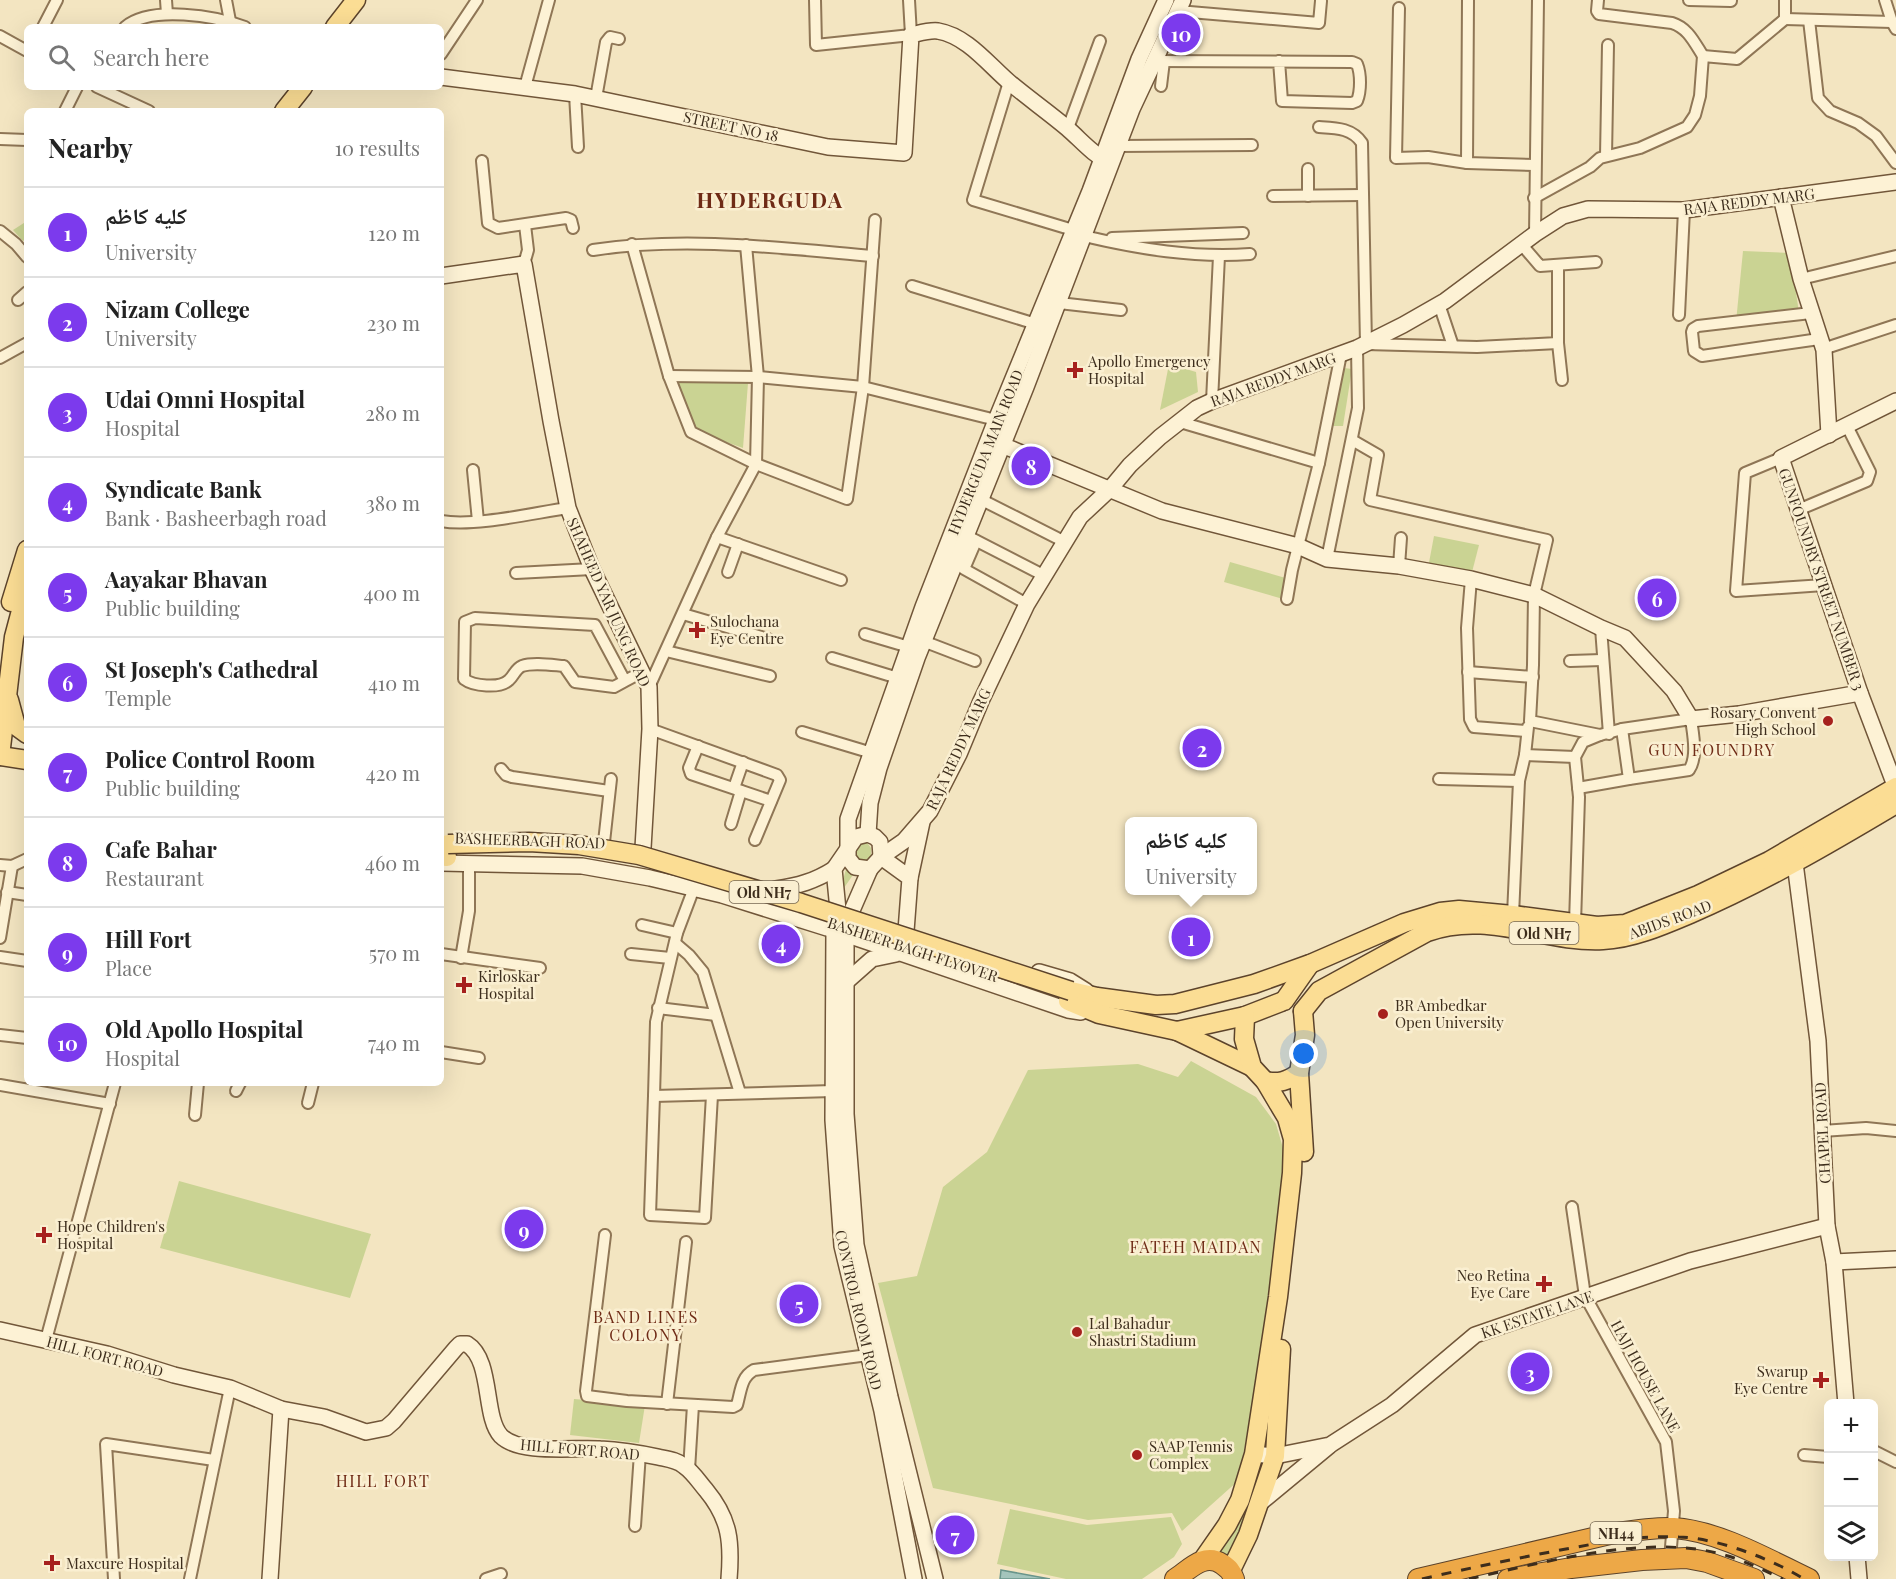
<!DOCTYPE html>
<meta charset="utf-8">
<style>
body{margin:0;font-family:"Playfair Display","Noto Naskh Arabic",serif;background:#f6f6f6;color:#222}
.controls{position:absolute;right:18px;bottom:18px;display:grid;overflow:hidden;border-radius:9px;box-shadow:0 6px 24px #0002}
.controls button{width:54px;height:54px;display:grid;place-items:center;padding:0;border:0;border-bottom:2px solid #e0e0e0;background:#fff;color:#222;font:30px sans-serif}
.you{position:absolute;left:1304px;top:1054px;width:21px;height:21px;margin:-15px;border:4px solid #fff;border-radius:50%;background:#1a73e8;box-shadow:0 0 0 9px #1a73e833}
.badge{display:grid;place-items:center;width:39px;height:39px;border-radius:50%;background:#7c3aed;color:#fff;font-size:20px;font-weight:700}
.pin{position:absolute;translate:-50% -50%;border:3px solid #fff;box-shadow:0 2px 6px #0006}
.popup{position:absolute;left:1125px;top:817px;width:132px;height:78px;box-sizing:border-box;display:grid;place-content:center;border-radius:9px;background:#fff;filter:drop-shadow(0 2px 4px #0005);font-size:20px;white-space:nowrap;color:#767676}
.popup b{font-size:22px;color:#222}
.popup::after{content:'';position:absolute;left:50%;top:100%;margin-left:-12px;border:12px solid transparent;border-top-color:#fff}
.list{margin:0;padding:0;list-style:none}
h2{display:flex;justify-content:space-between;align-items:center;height:78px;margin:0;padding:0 24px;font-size:26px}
h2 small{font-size:20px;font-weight:400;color:#767676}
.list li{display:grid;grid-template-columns:39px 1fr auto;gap:18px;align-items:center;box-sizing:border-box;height:90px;padding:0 24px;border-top:2px solid #e0e0e0}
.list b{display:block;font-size:22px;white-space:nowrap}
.list p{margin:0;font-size:20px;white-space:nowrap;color:#767676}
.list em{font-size:20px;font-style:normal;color:#767676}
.icon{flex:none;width:33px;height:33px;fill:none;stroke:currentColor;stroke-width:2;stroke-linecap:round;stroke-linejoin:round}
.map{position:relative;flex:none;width:1896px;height:1579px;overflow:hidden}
.search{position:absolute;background:#fff;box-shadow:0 6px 24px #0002;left:24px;top:24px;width:420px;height:66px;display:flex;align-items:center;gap:15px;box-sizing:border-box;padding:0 21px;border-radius:9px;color:#767676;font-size:22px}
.panel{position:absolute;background:#fff;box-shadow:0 6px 24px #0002;left:24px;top:108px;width:420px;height:978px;border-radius:9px}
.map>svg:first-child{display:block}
.green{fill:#cad393}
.water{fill:#a4c5bc;stroke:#69958b;stroke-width:1.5}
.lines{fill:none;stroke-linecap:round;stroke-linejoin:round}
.street-casing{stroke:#8f7656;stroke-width:14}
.secondary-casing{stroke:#715639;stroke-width:18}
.primary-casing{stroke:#5c432b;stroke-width:21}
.highway-casing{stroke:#5c432b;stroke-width:22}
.street{stroke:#fdf2d5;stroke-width:10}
.secondary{stroke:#fdf2d5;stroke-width:15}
.primary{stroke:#fbdd94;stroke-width:18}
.highway{stroke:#eda847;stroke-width:20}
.rail{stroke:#3d2d1c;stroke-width:3;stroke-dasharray:10 10;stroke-linecap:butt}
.primary-bridge-casing{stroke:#5c432b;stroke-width:21;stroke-linecap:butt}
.primary-bridge{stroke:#fbdd94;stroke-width:18}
.poi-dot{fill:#a6211e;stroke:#faefd1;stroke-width:2}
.labels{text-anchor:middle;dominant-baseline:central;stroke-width:5;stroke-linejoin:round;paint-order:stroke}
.shield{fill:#faefd1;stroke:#766752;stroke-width:1.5}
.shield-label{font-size:14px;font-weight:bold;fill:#3d2d1c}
.street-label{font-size:15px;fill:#3d2d1c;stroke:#faefd1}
.poi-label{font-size:15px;fill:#3d2d1c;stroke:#faefd1;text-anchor:start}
.neighbourhood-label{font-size:16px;letter-spacing:1.5px;fill:#6f2b16;stroke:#faefd1}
.district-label{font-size:21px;font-weight:bold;letter-spacing:1.5px;fill:#6f2b16;stroke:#faefd1}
</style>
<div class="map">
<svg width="1896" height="1579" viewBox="0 0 1896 1579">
<rect width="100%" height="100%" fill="#f3e5c1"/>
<g class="green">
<polygon points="27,221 27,238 23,241 13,230"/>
<polygon points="1743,251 1790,253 1800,319 1736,322"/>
<polygon points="1169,364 1196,372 1198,392 1160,410"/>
<polygon points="1344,368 1352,369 1343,426 1333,426"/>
<polygon points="677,382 748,383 743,448 695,431"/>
<polygon points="1434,536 1479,545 1471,576 1428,568"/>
<polygon points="1230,562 1289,579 1283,599 1224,582"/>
<polygon points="865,840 871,848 871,858 862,862 839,895 849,858 848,850"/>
<polygon points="1191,1061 1256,1097 1276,1124 1287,1162 1256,1380 1239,1480 1182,1531 1172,1513 1088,1520 933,1488 878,1283 917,1276 943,1187 987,1152 1028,1070 1138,1064 1178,1077"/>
<polygon points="179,1181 371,1234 350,1298 160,1248"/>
<polygon points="574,1399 645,1405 639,1443 570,1435"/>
<polygon points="1010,1509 1087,1525 1171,1517 1182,1544 1174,1557 1142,1579 1066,1579 997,1564"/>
<polygon points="1248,1510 1234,1545 1232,1559 1213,1552"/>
</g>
<polygon class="water" points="1001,1570 1050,1579 1000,1579"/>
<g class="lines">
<defs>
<g id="street">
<polyline points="166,0 167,14"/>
<polyline points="226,0 230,21"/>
<polyline points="815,0 816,45 911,35 909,0"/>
<path d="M1598,0L1597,11L1599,14L1672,23C1688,28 1694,42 1703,56"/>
<polyline points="1689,0 1731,1"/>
<polyline points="1885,0 1892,22 1896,29"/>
<polyline points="1399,8 1396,158 1428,157 1467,163 1535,165"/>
<polyline points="1178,11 1319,23 1321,1"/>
<polyline points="1785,19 1892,22"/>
<polyline points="1809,20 1818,98 1830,111 1858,123 1876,136 1896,163"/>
<polyline points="43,27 57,0"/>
<path d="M125,27C151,5 216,16 245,27"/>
<polyline points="0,36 27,51"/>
<polyline points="441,54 477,0"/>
<path d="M1155,61L1352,62L1357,64C1361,74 1361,91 1357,101L1352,103L1282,101L1279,61"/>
<polyline points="1009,82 973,200 1073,230"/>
<polyline points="1161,86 1164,61"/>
<polyline points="97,87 149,111"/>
<polyline points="525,87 549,0"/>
<polyline points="575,94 578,147"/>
<polyline points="596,98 606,42 610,37 619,39"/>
<polyline points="65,111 77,87"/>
<path d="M1319,127C1336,128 1352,128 1362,143L1366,344L1477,347L1558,343V266"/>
<polyline points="1068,128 1100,41"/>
<polyline points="0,139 27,140"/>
<polyline points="1119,146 1252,145"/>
<polyline points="1606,156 1608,45"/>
<polyline points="482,161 488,223 498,228 566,218 571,220 573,228"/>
<polyline points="1467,163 1468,0"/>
<polyline points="1308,169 1308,196"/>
<polyline points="1273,196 1362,195"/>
<polyline points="1534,198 1590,167 1600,158 1640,148 1687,127 1695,115 1700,96 1703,56 1737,59 1785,19 1785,0"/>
<polyline points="0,231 16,244 27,257"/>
<polyline points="1535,234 1538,0"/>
<path d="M1084,236C1139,249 1194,258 1250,254"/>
<polyline points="1112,238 1243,233"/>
<polyline points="632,244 669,376 691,432 756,464 847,499 863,387 875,220"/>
<polyline points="1522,245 1540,266 1596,262"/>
<path d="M593,250C686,236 780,248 873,256"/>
<polyline points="524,264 528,250 525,225"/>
<polyline points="1801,279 1896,256"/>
<polyline points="912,286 1036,324"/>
<polyline points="18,300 27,292"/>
<polyline points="1059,303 1121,310"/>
<polyline points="1439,304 1453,346"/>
<polyline points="1811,313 1698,326 1693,329 1692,332 1694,351 1702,356 1819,339"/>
<polyline points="1679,315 1684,210"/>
<polyline points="1558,343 1562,380"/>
<polyline points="1823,349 1896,325"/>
<polyline points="0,358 27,343"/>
<polyline points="669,376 758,377 863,387 996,420"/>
<polyline points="1212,401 1219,256"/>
<polyline points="1180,422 1319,463 1292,570 1287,599"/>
<polyline points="1352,440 1378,455 1370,500 1547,540 1534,595 1533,665 1530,721 1600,735 1583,742 1575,757 1579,797 1575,923"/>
<polyline points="1781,458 1745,473 1736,591 1824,585"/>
<polyline points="1319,463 1341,354"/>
<polyline points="473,470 478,521"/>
<polyline points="980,499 1065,542"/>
<polyline points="1798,510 1867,481 1870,472 1847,426"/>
<path d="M441,521C475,527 533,513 568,508"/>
<polyline points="717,537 841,580"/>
<polyline points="971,538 1043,575"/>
<polyline points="976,541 964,569 1027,604"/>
<polyline points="1327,559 1358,408 1357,348"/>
<polyline points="1399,566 1401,538"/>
<polyline points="728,572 738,544"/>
<polyline points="516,573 592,569"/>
<polyline points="1471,579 1467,628 1470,719 1474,727 1526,731"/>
<polyline points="683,614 768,639"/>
<polyline points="1601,628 1609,734"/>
<polyline points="865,634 909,647"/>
<polyline points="923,641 975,661"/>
<polyline points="666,651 770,676"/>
<polyline points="832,658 898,678"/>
<polyline points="1570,661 1602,660"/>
<polyline points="1468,672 1533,677"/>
<path d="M625,681L614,687L575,682L564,666C552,665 533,662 522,666C515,669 514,676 509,680C500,689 473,686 464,679L465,622L475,618L595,625L625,681L642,672"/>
<polyline points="649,687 717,537 756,464 758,377 746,245"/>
<polyline points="650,729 777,775 780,780 755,840"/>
<polyline points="802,732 872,753"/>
<path d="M1600,735L1622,729L1691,719C1693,734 1698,757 1689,770L1629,779"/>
<polyline points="698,746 689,768 691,774 771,801"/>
<polyline points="1525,755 1575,757"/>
<polyline points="501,769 506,775 512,777 609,791"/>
<polyline points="1439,779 1519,781 1525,755 1528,727"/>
<polyline points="734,788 743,762"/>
<polyline points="1578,788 1629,779 1622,729"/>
<polyline points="731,824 741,791"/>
<polyline points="604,842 611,779"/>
<polyline points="0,865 12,866 27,859"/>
<polyline points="694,888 677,933 656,1022 654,1096 833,1091"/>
<polyline points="7,892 27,895"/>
<polyline points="1513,915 1519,781"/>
<polyline points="642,925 677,933"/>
<polyline points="0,938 12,866"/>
<polyline points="675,943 689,955 703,972 740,1093"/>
<polyline points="441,954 540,968"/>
<polyline points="631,954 670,958"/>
<polyline points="0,957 27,961"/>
<polyline points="461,958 469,911 469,864"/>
<polyline points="658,1008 716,1015"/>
<polyline points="0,1035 27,1038"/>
<polyline points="441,1052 479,1058"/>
<polyline points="0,1085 110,1104"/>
<polyline points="236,1091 240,1083"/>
<polyline points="654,1096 650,1215 705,1218 712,1095"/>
<polyline points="308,1103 313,1083"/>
<polyline points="195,1115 198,1083"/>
<polyline points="1822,1131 1866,1128 1896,1131"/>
<polyline points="1572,1207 1585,1296 1666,1442 1674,1511 1670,1559"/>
<path d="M605,1235L586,1391L587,1396L627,1401L733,1407L737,1405C741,1391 741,1377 754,1370L868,1355"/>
<polyline points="46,1340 115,1083"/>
<polyline points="667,1404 686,1242"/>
<polyline points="1874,1451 1896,1462"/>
<polyline points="1804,1455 1828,1457"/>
<polyline points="689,1470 693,1405"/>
<polyline points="635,1526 640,1453"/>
<polyline points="114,1579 106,1444 214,1460"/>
<polyline points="190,1579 230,1388"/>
<polyline points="486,1579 501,1574"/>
</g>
<g id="secondary">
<path d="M441,77L575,94L828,147L904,153L911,35C920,33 929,30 938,31C967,36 988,64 1009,82C1028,98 1048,112 1067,128C1081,140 1093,155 1110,163"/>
<polyline points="1781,197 1801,279 1824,350 1829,435"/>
<polyline points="441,276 524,264 551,421 568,508 592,569 649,687 650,729 643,848"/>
<polyline points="1002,445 1162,511 1298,546 1327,559 1399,566 1471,579 1534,595 1601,628 1625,638 1674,691 1691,719 1739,714 1860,693"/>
<polyline points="1896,788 1860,693 1781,458 1896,401"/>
<polyline points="868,834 870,803 879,768 917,658 1026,387 1132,109 1183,0"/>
<polyline points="1790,852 1795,863 1818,1041 1827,1226 1834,1262 1846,1404"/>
<polyline points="881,857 880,842 875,837 868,834 856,837 834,869 838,910 834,930 833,1120 842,1246 882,1411 914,1579"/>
<polyline points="881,857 910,878 906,931 901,947"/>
<polyline points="441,863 582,866 650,878 722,895 827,928 1068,1010 1081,1012"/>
<polyline points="870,869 855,867 848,858 848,819 923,607 996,420 1090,191 1139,59 1166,0"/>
<polyline points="910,878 922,822"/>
<path d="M776,889C798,886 815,881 834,869"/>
<polyline points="1039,972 1070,981 1086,991"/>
<polyline points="846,982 872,959 896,954"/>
<polyline points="1834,1262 1896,1259"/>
<path d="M0,1330L107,1354L174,1375L230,1388L281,1409L324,1417L366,1432L386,1428L394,1421L456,1348L460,1344H467C493,1360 483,1417 501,1436C520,1455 575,1447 600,1449C619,1450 639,1453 658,1457C667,1459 677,1460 684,1466C693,1472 699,1482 706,1490C730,1519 732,1542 729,1579"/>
<polyline points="1254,1454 1275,1456 1330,1445 1392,1405 1475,1335 1690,1261 1827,1226"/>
<polyline points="1260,1503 1329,1446"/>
<polyline points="1857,1556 1859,1579"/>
<polyline points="270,1579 281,1409"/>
<polyline points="935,1579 890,1397 856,1245 846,1114 846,935 850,915 870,869 881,857 904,841 930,811 959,754 981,701 1027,604 1080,517 1110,489 1130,465 1160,437 1197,408 1212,401 1357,348 1403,325 1445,301 1535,234 1563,216 1588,209 1684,210 1896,182"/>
</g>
<g id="primary">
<polyline points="335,27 356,0"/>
<polyline points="284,111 303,87"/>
<polyline points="11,602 27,550"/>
<polyline points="9,700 16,726 27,734"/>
<polyline points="0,756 14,637 27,588"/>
<polyline points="0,756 27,760"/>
<polyline points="441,856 447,857"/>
<polyline points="1071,991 1097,997 1156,1005 1175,1004 1254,984 1310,964 1404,923 1440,912 1459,910 1513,915 1597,926 1625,924 1698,895 1769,861 1896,787"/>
<polyline points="1068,1001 1099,1014 1177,1031 1245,1016 1281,1002"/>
<polyline points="1284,1001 1310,964"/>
<path d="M1303,1011L1319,991L1427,932C1488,910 1543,943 1603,940C1632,939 1664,925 1690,914C1762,883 1829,844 1896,804"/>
<polyline points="1303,1011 1305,1035 1299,1073 1304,1152"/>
<polyline points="1177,1031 1252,1067"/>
<path d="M1265,1081C1279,1084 1287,1081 1299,1073"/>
<polyline points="1202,1561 1227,1525 1240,1500 1254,1454 1278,1297 1292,1173 1293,1139 1287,1118 1265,1081 1252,1067 1244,1039 1245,1016"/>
<polyline points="1231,1570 1248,1535 1275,1456 1281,1349"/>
</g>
<g id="highway">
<path d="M1175,1579C1189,1570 1204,1552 1222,1564C1229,1569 1231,1571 1234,1579"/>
<path d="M1418,1579L1610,1534C1630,1531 1653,1527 1674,1528C1719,1531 1769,1560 1809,1579"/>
<polyline points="1508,1579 1571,1568 1642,1560 1686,1558 1707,1562 1754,1579"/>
</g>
</defs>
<use href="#street" class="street-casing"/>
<use href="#secondary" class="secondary-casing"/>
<use href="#primary" class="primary-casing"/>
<use href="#highway" class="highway-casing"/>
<use href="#street" class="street"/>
<use href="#secondary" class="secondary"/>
<use href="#primary" class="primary"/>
<use href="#highway" class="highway"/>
<g class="rail">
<path d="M1422,1579C1470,1568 1518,1558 1566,1549C1604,1542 1640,1535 1679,1537C1717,1538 1772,1559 1804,1579"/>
<path d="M1469,1579C1545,1562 1652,1532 1728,1556C1747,1562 1765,1571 1783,1579"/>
</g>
<defs>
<polyline id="primary-bridge" points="448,844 529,842 579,845 639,855 801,903 1071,991"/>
</defs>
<use href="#primary-bridge" class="primary-bridge-casing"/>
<use href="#primary-bridge" class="primary-bridge"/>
</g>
<g class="poi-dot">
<path d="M1072 361h6v6h6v6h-6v6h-6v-6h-6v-6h6z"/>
<path d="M694 621h6v6h6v6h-6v6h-6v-6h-6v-6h6z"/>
<circle cx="1828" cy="721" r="6"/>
<path d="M461 976h6v6h6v6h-6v6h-6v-6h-6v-6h6z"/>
<circle cx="1383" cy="1014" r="6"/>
<path d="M41 1226h6v6h6v6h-6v6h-6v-6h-6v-6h6z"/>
<path d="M1541 1275h6v6h6v6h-6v6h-6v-6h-6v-6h6z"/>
<circle cx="1077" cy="1332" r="6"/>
<path d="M1818 1371h6v6h6v6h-6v6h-6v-6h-6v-6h6z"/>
<circle cx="1137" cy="1455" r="6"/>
<path d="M49 1554h6v6h6v6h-6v6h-6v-6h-6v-6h6z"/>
</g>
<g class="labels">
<g class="shield">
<rect x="729.5" y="881" width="69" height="22" rx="4.5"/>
<rect x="1509.5" y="922" width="69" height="22" rx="4.5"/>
<rect x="1590.5" y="1522" width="51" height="22" rx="4.5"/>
</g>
<g class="shield-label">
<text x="764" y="892">Old NH7</text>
<text x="1544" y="933">Old NH7</text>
<text x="1616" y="1533">NH44</text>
</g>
<g class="street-label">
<text transform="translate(731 126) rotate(12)">STREET NO 18</text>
<text transform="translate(1749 201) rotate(-7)">RAJA REDDY MARG</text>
<text transform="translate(1273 379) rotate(-20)">RAJA REDDY MARG</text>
<text transform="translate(985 452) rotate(-68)">HYDERGUDA MAIN ROAD</text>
<text transform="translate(1822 579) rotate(71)">GUNFOUNDRY STREET NUMBER 3</text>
<text transform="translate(609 602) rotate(66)">SHAHEED YAR JUNG ROAD</text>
<text transform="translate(958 749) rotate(-65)">RAJA REDDY MARG</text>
<text transform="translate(530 840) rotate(2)">BASHEERBAGH ROAD</text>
<text transform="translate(1670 919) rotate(-20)">ABIDS ROAD</text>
<text transform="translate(913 949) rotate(18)">BASHEER BAGH FLYOVER</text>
<text transform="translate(1822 1133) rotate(-93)">CHAPEL ROAD</text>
<text transform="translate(859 1310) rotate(77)">CONTROL ROOM ROAD</text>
<text transform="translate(1537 1314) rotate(-19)">KK ESTATE LANE</text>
<text transform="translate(105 1356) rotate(15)">HILL FORT ROAD</text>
<text transform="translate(1646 1376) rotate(61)">HAJJ HOUSE LANE</text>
<text transform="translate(580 1449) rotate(5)">HILL FORT ROAD</text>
</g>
<g class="poi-label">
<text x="1088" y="361">Apollo Emergency<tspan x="1088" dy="17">Hospital</tspan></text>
<text x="710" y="621">Sulochana<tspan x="710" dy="17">Eye Centre</tspan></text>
<text x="1816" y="712" text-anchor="end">Rosary Convent<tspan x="1816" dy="17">High School</tspan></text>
<text x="478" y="976">Kirloskar<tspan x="478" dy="17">Hospital</tspan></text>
<text x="1395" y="1005">BR Ambedkar<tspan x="1395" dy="17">Open University</tspan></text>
<text x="57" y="1226">Hope Children's<tspan x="57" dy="17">Hospital</tspan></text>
<text x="1530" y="1275" text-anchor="end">Neo Retina<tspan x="1530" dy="17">Eye Care</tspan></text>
<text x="1089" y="1323">Lal Bahadur<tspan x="1089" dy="17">Shastri Stadium</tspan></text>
<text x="1808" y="1371" text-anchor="end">Swarup<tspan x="1808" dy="17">Eye Centre</tspan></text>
<text x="1149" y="1446">SAAP Tennis<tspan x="1149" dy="17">Complex</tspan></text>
<text x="66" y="1563">Maxcure Hospital</text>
</g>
<g class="neighbourhood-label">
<text x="1712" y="749">GUN FOUNDRY</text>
<text x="1196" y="1246">FATEH MAIDAN</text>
<text x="646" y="1316">BAND LINES<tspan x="646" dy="18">COLONY</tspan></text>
<text x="383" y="1480">HILL FORT</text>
</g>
<g class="district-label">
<text x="770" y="199">HYDERGUDA</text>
</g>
</g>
</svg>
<div class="controls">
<button>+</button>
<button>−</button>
<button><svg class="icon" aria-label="layers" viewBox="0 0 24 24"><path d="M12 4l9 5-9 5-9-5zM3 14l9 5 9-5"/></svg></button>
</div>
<div class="you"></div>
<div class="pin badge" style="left:1191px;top:937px">1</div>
<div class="popup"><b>كليه كاظم</b>University</div>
<div class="pin badge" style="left:1202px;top:748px">2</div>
<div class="pin badge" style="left:1530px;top:1372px">3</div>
<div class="pin badge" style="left:781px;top:944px">4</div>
<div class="pin badge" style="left:799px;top:1304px">5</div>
<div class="pin badge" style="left:1657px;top:598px">6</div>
<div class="pin badge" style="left:955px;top:1535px">7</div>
<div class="pin badge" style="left:1031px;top:466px">8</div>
<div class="pin badge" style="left:524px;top:1229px">9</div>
<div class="pin badge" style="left:1181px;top:33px">10</div>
<div class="search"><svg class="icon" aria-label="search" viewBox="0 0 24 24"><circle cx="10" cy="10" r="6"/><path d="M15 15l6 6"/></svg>Search here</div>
<section class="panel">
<h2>Nearby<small>10 results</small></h2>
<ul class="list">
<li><span class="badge">1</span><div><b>كليه كاظم</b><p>University</p></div><em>120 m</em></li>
<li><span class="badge">2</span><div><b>Nizam College</b><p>University</p></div><em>230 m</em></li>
<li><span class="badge">3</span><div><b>Udai Omni Hospital</b><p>Hospital</p></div><em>280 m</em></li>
<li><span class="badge">4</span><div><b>Syndicate Bank</b><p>Bank · Basheerbagh road</p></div><em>380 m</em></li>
<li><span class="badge">5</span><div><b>Aayakar Bhavan</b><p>Public building</p></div><em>400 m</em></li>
<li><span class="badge">6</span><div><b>St Joseph's Cathedral</b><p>Temple</p></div><em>410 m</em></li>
<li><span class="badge">7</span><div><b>Police Control Room</b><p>Public building</p></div><em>420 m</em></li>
<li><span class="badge">8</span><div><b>Cafe Bahar</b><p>Restaurant</p></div><em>460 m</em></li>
<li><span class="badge">9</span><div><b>Hill Fort</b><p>Place</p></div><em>570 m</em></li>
<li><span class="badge">10</span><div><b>Old Apollo Hospital</b><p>Hospital</p></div><em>740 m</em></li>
</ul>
</section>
</div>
